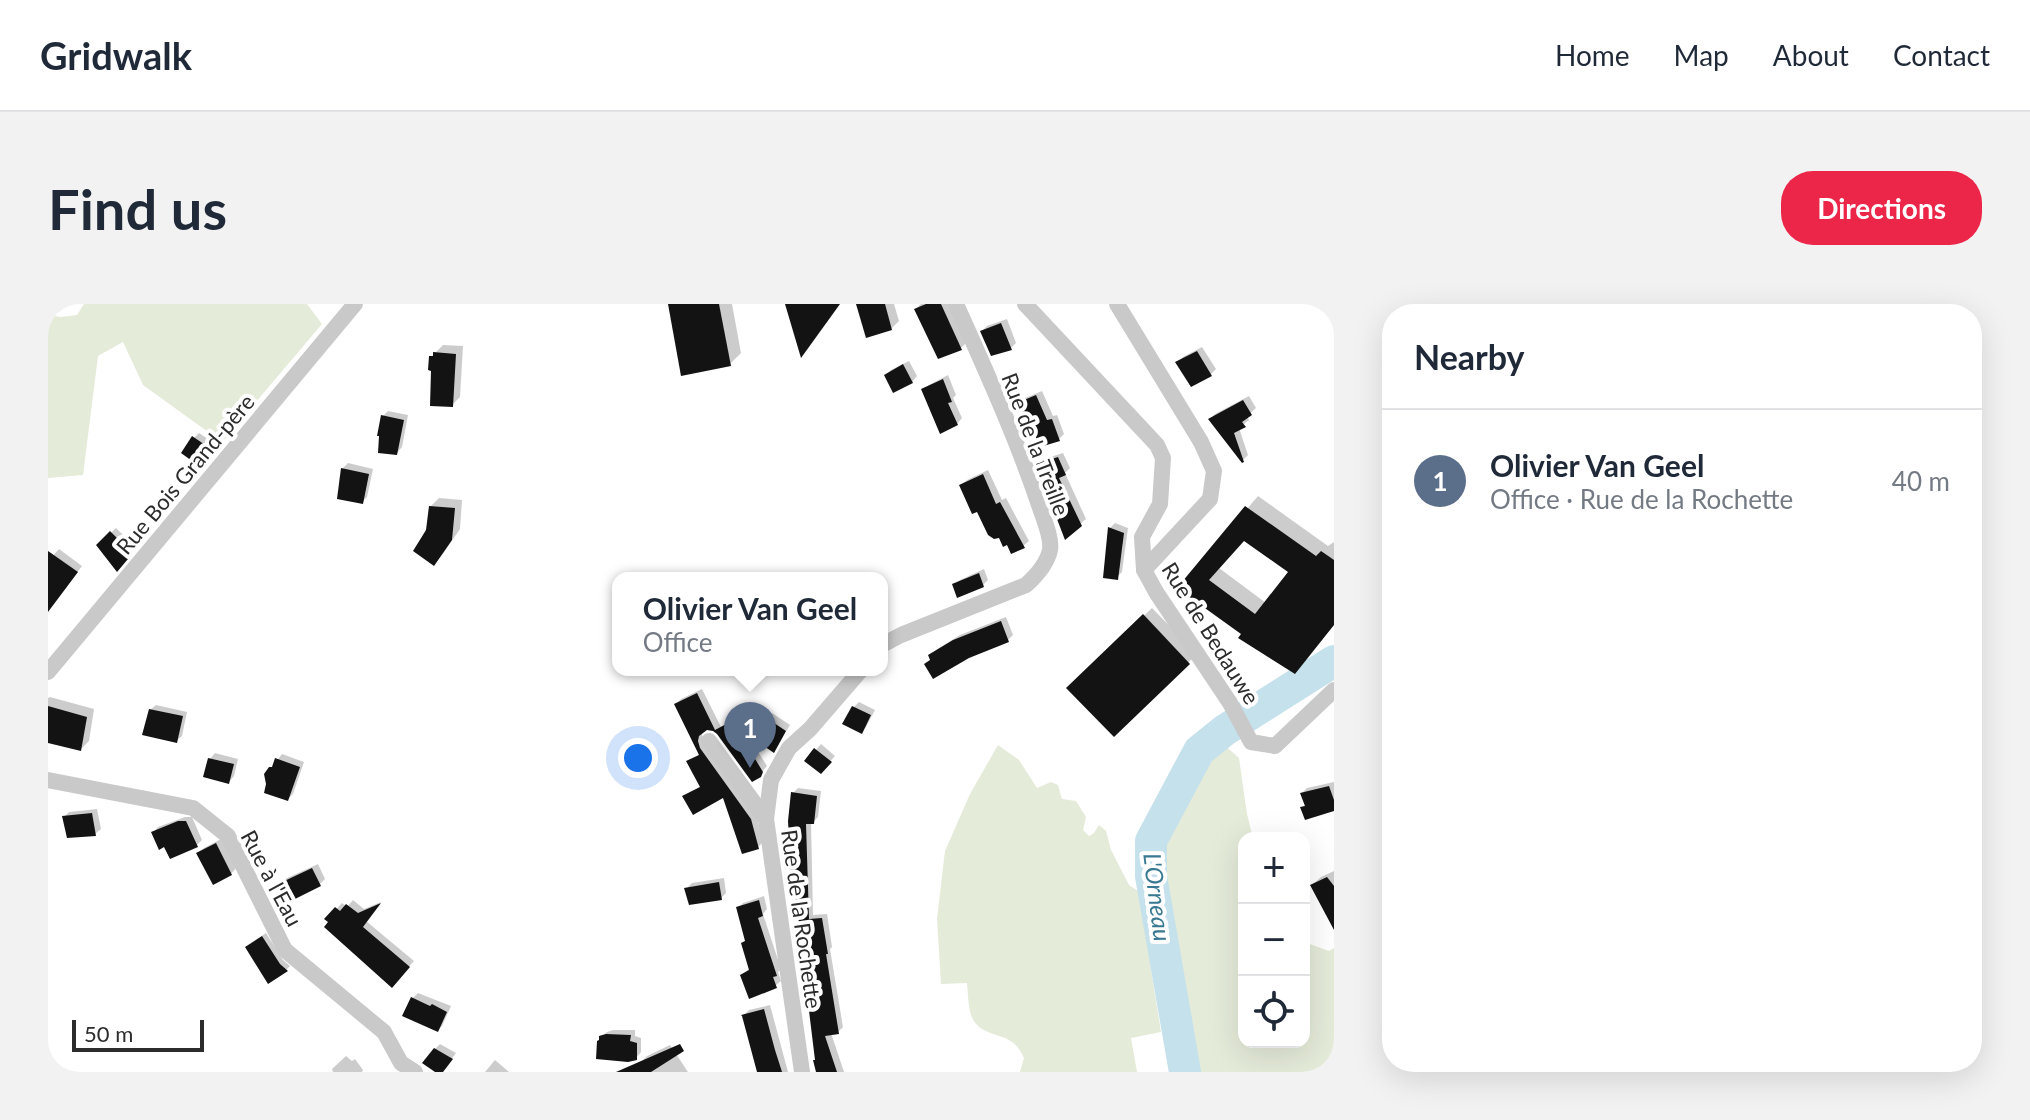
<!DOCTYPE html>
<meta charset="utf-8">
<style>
body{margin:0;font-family:Lato,sans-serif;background:#f2f2f3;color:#1f2937}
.controls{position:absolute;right:24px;bottom:24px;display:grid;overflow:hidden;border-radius:16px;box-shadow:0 8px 32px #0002}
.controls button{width:72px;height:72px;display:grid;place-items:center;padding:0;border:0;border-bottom:2px solid #e0e1e3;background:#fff;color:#1f2937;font:40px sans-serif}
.scale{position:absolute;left:24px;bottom:20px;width:132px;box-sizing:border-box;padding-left:8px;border:4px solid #2c2c2c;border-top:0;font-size:22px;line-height:28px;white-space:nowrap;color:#2c2c2c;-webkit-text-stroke:6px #fff;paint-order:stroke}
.you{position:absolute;left:590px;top:454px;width:28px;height:28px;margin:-20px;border:6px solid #fff;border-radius:50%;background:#1a73e8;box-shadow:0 0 0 12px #1a73e833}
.badge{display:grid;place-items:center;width:52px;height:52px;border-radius:50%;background:#ec2649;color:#fff;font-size:26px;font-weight:700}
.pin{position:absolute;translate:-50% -66px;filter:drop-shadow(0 2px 4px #0008)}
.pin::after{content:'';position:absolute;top:42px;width:28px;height:24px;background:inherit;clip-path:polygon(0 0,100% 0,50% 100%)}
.popup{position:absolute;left:564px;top:268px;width:276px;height:104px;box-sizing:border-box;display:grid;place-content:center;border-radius:16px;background:#fff;filter:drop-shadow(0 2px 6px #0005);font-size:26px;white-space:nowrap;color:#747a83}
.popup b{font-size:30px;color:#1f2937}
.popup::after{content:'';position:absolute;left:50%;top:100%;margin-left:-16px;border:16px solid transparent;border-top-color:#fff}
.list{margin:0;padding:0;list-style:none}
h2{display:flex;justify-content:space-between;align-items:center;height:104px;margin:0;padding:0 32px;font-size:34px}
h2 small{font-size:26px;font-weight:400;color:#747a83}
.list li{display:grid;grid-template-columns:52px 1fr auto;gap:24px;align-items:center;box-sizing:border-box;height:144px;padding:0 32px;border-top:2px solid #e0e1e3}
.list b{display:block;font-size:30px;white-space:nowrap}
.list p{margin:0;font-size:26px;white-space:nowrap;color:#747a83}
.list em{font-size:26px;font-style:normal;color:#747a83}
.icon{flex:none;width:44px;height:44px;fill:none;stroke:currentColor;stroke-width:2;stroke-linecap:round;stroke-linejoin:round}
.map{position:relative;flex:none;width:1286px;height:768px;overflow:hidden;border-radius:32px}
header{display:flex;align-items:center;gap:48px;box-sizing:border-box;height:112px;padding:0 40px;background:#fff;border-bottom:2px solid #e0e1e3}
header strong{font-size:38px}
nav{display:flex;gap:44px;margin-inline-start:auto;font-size:28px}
.intro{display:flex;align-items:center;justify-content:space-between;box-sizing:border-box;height:192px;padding:0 48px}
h1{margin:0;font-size:56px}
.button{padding:20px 36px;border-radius:32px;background:#ec2649;color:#fff;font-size:28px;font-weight:700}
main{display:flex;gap:48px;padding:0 48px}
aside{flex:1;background:#fff;border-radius:32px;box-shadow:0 8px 32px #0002}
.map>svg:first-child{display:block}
.green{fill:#e5ebd9}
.shadow{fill:#0003;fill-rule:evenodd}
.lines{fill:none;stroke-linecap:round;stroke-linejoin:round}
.river{stroke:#c4e1ec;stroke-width:32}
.building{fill:#131313;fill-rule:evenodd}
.minor{stroke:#c9c9c9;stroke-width:16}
.labels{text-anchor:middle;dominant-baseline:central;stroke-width:8;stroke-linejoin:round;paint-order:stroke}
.street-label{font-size:22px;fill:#2c2c2c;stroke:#fff}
.water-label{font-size:24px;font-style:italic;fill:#387891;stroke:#fff}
</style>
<header>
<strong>Gridwalk</strong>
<nav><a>Home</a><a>Map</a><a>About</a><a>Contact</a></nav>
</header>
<div class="intro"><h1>Find us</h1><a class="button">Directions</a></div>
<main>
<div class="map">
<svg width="1286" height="768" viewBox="0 0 1286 768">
<rect width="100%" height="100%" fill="#fff"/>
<g class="green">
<polygon points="36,0 259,0 274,20 174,138 95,81 75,38 50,52 35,171 0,174 0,11 13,13 29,11"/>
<polygon points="1174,439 1191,454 1199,510 1205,534 1196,534 1196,738 1256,738 1256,638 1281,647 1286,644 1286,768 1144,768 1109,562 1112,541 1154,459"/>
<path d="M950,441L971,456L989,484L1003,478L1010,481L1014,495L1028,497L1038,513L1035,526L1041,532L1046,529L1051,521L1058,527L1063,546L1081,581L1093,589V602L1113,728L1083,734L1089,768H972L976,754C973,748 970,742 964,738C950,728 930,731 923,711C920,701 920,689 919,679L893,680L889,615L897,547L922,490Z"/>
</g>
<g class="shadow">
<polygon points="622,0 684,0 693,49 682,60"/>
<polygon points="810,0 846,0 851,17 843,25"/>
<polygon points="873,0 905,0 921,36 913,44 891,52 868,5"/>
<polygon points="959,15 968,39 963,44 934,27 939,22"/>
<polygon points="395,41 415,42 412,93 404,101 383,53"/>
<polygon points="1154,43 1168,65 1163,70 1143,81 1130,58 1135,53"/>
<polygon points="861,57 869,72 864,78 838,71 843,66"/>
<polygon points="900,71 908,91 905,94 914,114 909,120 875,86 881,81"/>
<polygon points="994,87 1005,112 1009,111 1016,130 1011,135 972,99 977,94"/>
<polygon points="1201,92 1208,104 1199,112 1201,116 1191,124 1200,151 1195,156 1162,115 1167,110"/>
<polygon points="340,107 360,111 354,143 349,149 335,112"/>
<polygon points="151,129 166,139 156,154 146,134"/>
<polygon points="1015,149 1022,164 1017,169 1038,215 1032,220 990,161 996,155"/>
<polygon points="300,159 325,165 319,193 314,198 295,164"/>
<polygon points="940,166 954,196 958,194 981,237 975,242 913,181 919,176"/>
<path d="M1210,192L1280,242L1286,238V321L1196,330L1132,284ZM1196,235L1243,268L1218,299L1171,264Z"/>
<polygon points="391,194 414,196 412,225 394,251 386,259 380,226 382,203"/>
<polygon points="1067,219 1080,224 1074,268 1069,273 1058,273 1062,224"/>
<polygon points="68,224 76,232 74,235 84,248 74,261 50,241"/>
<polygon points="11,245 34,262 0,307 0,257"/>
<polygon points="936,265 940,276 935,281 906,281 912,276"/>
<polygon points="1104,304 1149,350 1066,431 1021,384"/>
<polygon points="958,313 965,331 960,336 921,352 884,355 888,346 912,331"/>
<polygon points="654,385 673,423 689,414 719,462 711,471 671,428 665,425 655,426 654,431 657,438 708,509 715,538 710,543 676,491 637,493 654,481 641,458 653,449 628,400 633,395"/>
<polygon points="2,393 46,405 41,437 33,445 0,437 0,394"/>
<polygon points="811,398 827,406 818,423 813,428 806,403"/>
<polygon points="108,401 139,408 134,432 128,437 102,406"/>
<polygon points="724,409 742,421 730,441 725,446 706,433"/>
<polygon points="773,440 787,452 778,462 759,457"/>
<polygon points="167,449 190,455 186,472 181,478 162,455"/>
<polygon points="234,450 256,458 245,490 240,495 223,464"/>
<polygon points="1286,478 1286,505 1254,504 1258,500 1254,489 1259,484"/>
<polygon points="750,484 773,487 770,513 765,518 763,518 765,611 779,610 784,643 782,645 795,723 790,728 783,729 796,768 770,768 745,489"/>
<polygon points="49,505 53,525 47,530 16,513 21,508"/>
<polygon points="137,513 144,513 154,536 149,541 117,541 105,529 110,523"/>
<polygon points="173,535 188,564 183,570 151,549 156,544"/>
<polygon points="270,560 277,575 272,580 232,581 237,575"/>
<polygon points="1286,567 1286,610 1264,581 1273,573"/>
<polygon points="676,574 678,589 673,594 639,584 644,579"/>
<polygon points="716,592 719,605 715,610 733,665 730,668 733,677 727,682 694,671 702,664 698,636 690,604 695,599"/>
<polygon points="305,596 316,605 333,598 318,617 366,657 349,676 279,615 294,599 299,603"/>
<polygon points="218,629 235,656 242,662 238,666 203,639"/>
<polygon points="370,689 403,702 394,722 389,727 365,694"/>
<polygon points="722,701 740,768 711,768 696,711 701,706"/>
<polygon points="565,726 587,726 587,732 593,734 593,748 588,754 553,733 559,728"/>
<polygon points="392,740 408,749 399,761 387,745"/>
<polygon points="622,741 640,768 598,768 592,759 599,752"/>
<polygon points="298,752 304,757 307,755 315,766 314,768 285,768 284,765"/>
<polygon points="447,756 461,768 437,768"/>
</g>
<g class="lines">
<polyline class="river" points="1137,768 1103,572 1103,537 1151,447 1177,426 1286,357"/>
</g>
<g class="building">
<polygon points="620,0 671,0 683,62 633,72"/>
<polygon points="737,0 792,0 753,54"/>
<polygon points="808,0 837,0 844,26 818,34"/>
<polygon points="878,0 893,0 914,46 890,55 866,5"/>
<polygon points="953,19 964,46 943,52 932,27"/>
<polygon points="1149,47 1164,72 1143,83 1127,58"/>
<polygon points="385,48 408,50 405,103 382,102 383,67 380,66 381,52 385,52"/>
<polygon points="855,60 865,79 845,89 836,71"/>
<polygon points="895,75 904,98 900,99 910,121 892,130 873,85"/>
<polygon points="988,91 999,116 1004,115 1012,137 992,143 984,124 980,126 969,99"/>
<polygon points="1195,96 1204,111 1194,118 1198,123 1186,129 1196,158 1194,159 1160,115"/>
<polygon points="333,111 356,116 349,151 330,149 331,132 329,132"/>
<polygon points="144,132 163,145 151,162 133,149"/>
<polygon points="1010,153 1018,171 1011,174 1034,222 1017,236 988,160"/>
<polygon points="293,164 321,170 315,200 289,195"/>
<polygon points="935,170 948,200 952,198 977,244 963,250 959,241 955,243 951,234 946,235 940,231 929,208 924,210 911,181"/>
<polygon points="381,202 407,204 404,236 386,262 365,247 378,226"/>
<path d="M1197,202L1268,252L1273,247L1286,256V321L1247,370L1190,334L1193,330L1129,284ZM1196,237L1240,268L1207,310L1161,276Z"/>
<polygon points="1060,223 1076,229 1070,276 1055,274"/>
<polygon points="62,227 73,238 70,241 80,255 69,268 48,241"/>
<polygon points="0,247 30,268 0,308"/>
<polygon points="931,269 936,283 909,294 904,280"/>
<polygon points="1095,310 1142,360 1066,433 1018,384"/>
<polygon points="953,317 961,338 921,354 885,375 876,360 882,356 880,351 905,336"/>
<polygon points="649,389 667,426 684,417 715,468 713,473 704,478 669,430 665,427 659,426 651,432 650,437 652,444 703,515 711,545 694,550 675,494 645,511 634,492 652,483 638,457 651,451 626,400"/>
<polygon points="0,402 39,413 33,447 0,439"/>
<polygon points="804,402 823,411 814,430 794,420"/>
<polygon points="101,405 135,412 129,439 94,431"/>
<polygon points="717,413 738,427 726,449 703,433"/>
<polygon points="766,444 784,458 773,470 756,457"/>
<polygon points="160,454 186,460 181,480 155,473"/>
<polygon points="227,454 252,463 240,497 216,489 218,480 216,470 221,463 224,463"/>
<polygon points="1281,482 1286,496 1286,507 1257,516 1252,503 1257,502 1252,489"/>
<polygon points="743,488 769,492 766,520 758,520 761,615 774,614 780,650 778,650 791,730 777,732 789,768 768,768 765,756 767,756 757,674 759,674 747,592 744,592 740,517"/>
<polygon points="44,509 48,532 19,534 14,512"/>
<polygon points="130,517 138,517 150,543 122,555 116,543 111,546 103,528"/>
<polygon points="168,539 184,571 165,581 148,549"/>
<polygon points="264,564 273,582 239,599 230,580"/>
<polygon points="1279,573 1286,582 1286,626 1262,581"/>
<polygon points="671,578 674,596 641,601 636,584"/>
<polygon points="711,596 715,612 710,614 729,672 725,673 729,684 701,695 692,671 701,666 693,639 697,637 688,603"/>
<polygon points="333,599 315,623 362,663 344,684 276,623 280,618 276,615 287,603 292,607 298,600 310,609"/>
<polygon points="214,632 232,660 240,667 220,680 197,643"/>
<polygon points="363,693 382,702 384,700 399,708 390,728 354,712"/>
<polygon points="716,705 727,746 734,768 709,768 694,712 693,711"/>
<polygon points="558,730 583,731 582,737 589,739 589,756 580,758 548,755 549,737 551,736 551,732"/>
<polygon points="632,740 636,747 603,768 568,768"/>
<polygon points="386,744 405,755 395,768 387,768 374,759"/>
</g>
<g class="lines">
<g class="minor">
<polyline points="977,0 1109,141 1115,154 1112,200 1094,233 1096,266 1108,288 1182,399 1203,438 1227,442 1286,386"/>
<polyline points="1069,0 1153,138 1166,167 1162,195 1096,266"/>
<path d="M834,341L853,331L978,281C988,272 999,260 1002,246C1004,234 996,216 992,204C969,135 938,67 908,0"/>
<polyline points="0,368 307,0"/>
<polyline points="661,437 718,515 754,768"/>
<polyline points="0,476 145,504 180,532 237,646 336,728 353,759 367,768"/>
<polyline points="718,515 723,476 741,444 762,425 813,366"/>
</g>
</g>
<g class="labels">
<g class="street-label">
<text transform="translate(988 140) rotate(69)">Rue de la Treille</text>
<text transform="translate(137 170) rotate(-50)">Rue Bois Grand-père</text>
<text transform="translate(1163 329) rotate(58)">Rue de Bedauwe</text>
<text transform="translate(224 574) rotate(62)">Rue à l'Eau</text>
<text transform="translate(754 615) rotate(82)">Rue de la Rochette</text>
</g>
<g class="water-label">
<text transform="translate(1110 593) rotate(83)">L'Orneau</text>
</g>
</g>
</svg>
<div class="controls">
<button>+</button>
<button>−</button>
<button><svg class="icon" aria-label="locate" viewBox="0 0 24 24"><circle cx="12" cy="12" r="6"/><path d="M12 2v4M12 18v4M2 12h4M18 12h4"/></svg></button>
</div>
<div class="scale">50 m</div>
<div class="you"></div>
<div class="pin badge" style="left:702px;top:464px;background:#5c6f8a">1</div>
<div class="popup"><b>Olivier Van Geel</b>Office</div>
</div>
<aside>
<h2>Nearby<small></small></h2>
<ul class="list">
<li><span class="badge" style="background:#5c6f8a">1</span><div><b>Olivier Van Geel</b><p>Office · Rue de la Rochette</p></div><em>40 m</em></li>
</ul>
</aside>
</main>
